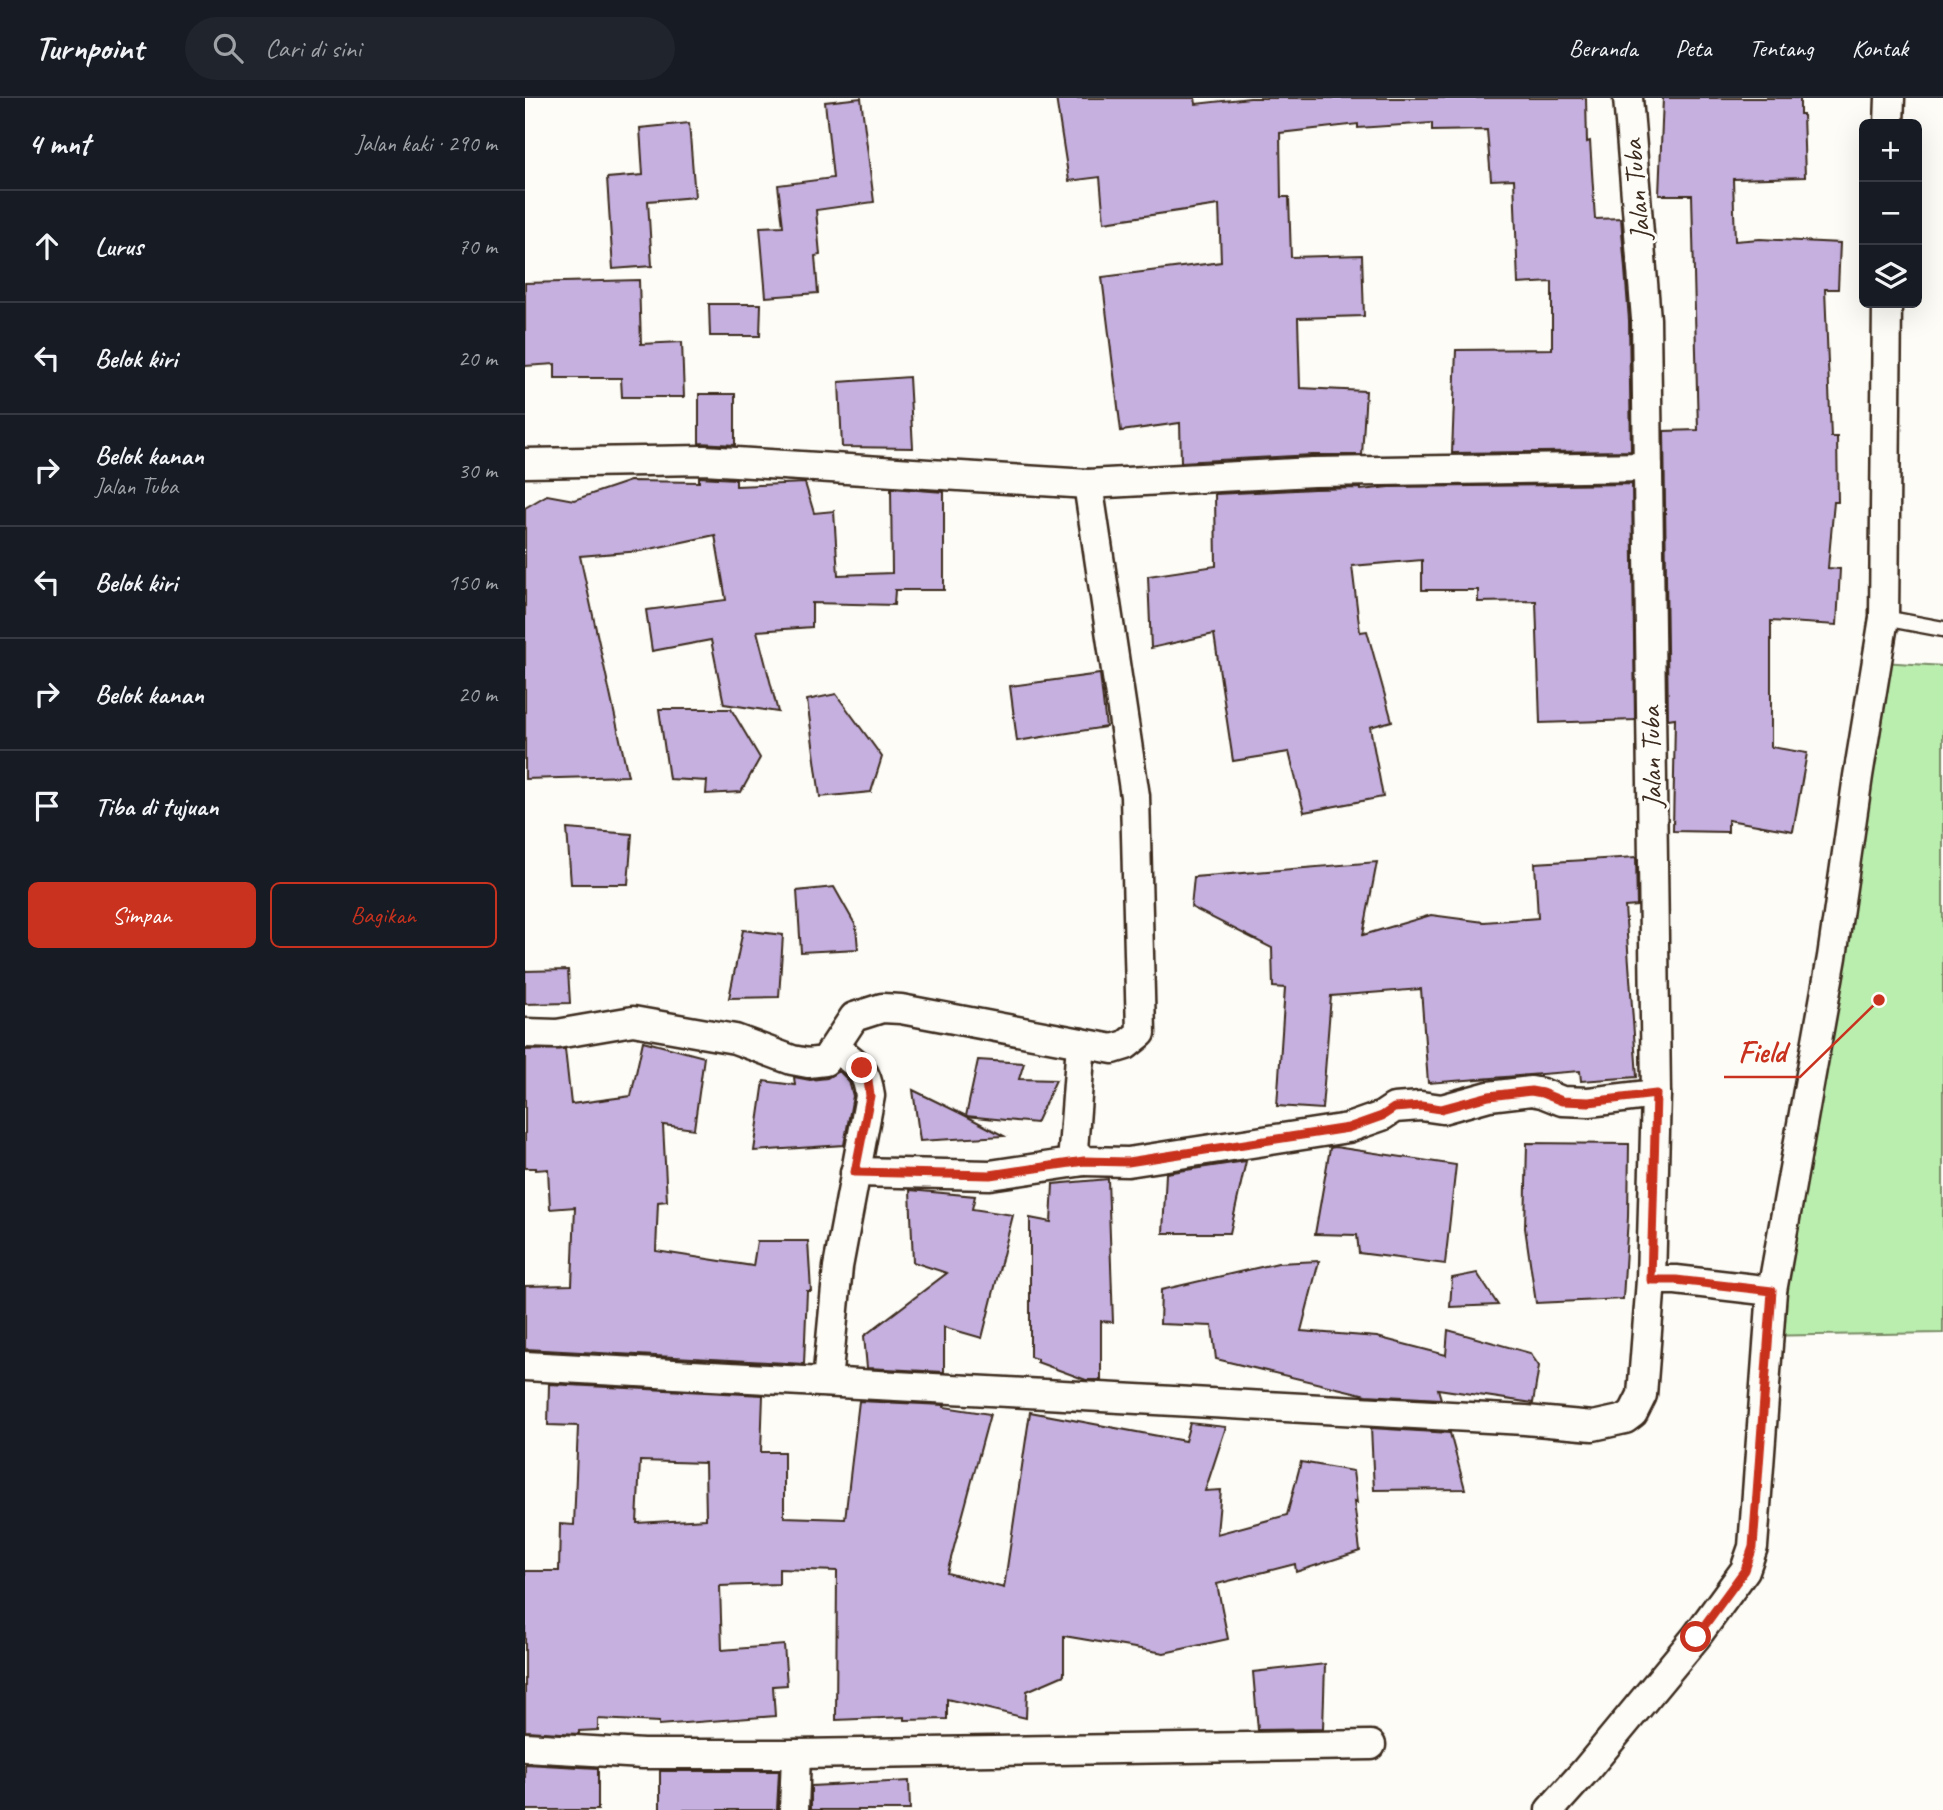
<!DOCTYPE html>
<html lang="id">
<meta charset="utf-8">
<style>
body{margin:0;font-family:Caveat,sans-serif;background:#20242c;color:#f1f3f6}
.controls{position:absolute;right:21px;top:21px;display:grid;overflow:hidden;border-radius:10px;box-shadow:0 7px 28px #0002}
.controls button{width:63px;height:63px;display:grid;place-items:center;padding:0;border:0;border-bottom:2px solid #363941;background:#171b24;color:#f1f3f6;font:35px sans-serif}
.stop{position:absolute;width:21px;height:21px;margin:-16px;border:5px solid #c8321e;border-radius:50%;background:#fff}
.stop.end{background:#c8321e;border-color:#fff;box-shadow:0 2px 7px #0008}
.list{margin:0;padding:0;list-style:none}
h2{display:flex;justify-content:space-between;align-items:center;height:91px;margin:0;padding:0 28px;font-size:30px}
h2 small{font-size:23px;font-weight:400;color:#9ea1a6}
.list li{display:grid;grid-template-columns:46px 1fr auto;gap:21px;align-items:center;box-sizing:border-box;height:112px;padding:0 28px;border-top:2px solid #363941}
.list b{display:block;font-size:26px;white-space:nowrap}
.list p{margin:0;font-size:23px;white-space:nowrap;color:#9ea1a6}
.list em{font-size:23px;font-style:normal;color:#9ea1a6}
.actions{display:flex;gap:14px;padding:21px 28px}
.actions a{flex:1;padding:16px 0;border:2px solid #c8321e;border-radius:10px;text-align:center;font-size:24px;color:#c8321e}
.actions .main{background:#c8321e;color:#fff}
.icon{flex:none;width:38px;height:38px;fill:none;stroke:currentColor;stroke-width:2;stroke-linecap:round;stroke-linejoin:round}
.map{position:relative;flex:none;width:1418px;height:1712px;overflow:hidden}
header{display:flex;align-items:center;gap:42px;box-sizing:border-box;height:98px;padding:0 35px;background:#171b24;border-bottom:2px solid #363941}
header strong{font-size:33px}
nav{display:flex;gap:38px;margin-inline-start:auto;font-size:24px}
.search{width:490px;height:63px;background:#20242c;display:flex;align-items:center;gap:18px;box-sizing:border-box;padding:0 24px;border-radius:38px;color:#9ea1a6;font-size:26px}
main{display:flex}
aside{flex:1;background:#171b24}
.map>svg:first-child{display:block}
.green{fill:#baeeaf;stroke:#7a8c66;stroke-width:2}
.building{fill:#c5b0df;stroke:#3b2a1e;stroke-width:2;fill-rule:evenodd}
.lines{fill:none;stroke-linecap:round;stroke-linejoin:round}
.service-casing{stroke:#3b2a1e;stroke-width:19}
.minor-casing{stroke:#3b2a1e;stroke-width:33}
.service{stroke:#fdfcf7;stroke-width:14}
.minor{stroke:#fdfcf7;stroke-width:28}
.route{stroke:#c8321e;stroke-width:9}
.labels{text-anchor:middle;dominant-baseline:central;stroke-width:6;stroke-linejoin:round;paint-order:stroke}
.street-label{font-size:28px;fill:#3b2a1e;stroke:#fdfcf7}
.leader{fill:none;stroke:#c8321e;stroke-width:2.5}
.callout-dot{fill:#c8321e;stroke:#fdfcf7;stroke-width:2.5}
.callout-label{font-size:30px;text-anchor:middle;font-weight:bold;fill:#c8321e;stroke:#fdfcf7;stroke-width:6;stroke-linejoin:round;paint-order:stroke}
</style>
<header>
<strong>Turnpoint</strong>
<div class="search"><svg class="icon" aria-label="search" viewBox="0 0 24 24"><circle cx="10" cy="10" r="6"/><path d="M15 15l6 6"/></svg>Cari di sini</div>
<nav><a>Beranda</a><a>Peta</a><a>Tentang</a><a>Kontak</a></nav>
</header>
<main>
<aside>
<h2>4 mnt<small>Jalan kaki · 290 m</small></h2>
<ul class="list">
<li><svg class="icon" aria-label="ahead" viewBox="0 0 24 24"><path d="M12 20V5M6 11l6-6 6 6"/></svg><div><b>Lurus</b></div><em>70 m</em></li>
<li><svg class="icon" aria-label="left" viewBox="0 0 24 24"><path d="M17 20v-9H6M10 6l-5 5 5 5"/></svg><div><b>Belok kiri</b></div><em>20 m</em></li>
<li><svg class="icon" aria-label="right" viewBox="0 0 24 24"><path d="M7 20v-9h11M14 6l5 5-5 5"/></svg><div><b>Belok kanan</b><p>Jalan Tuba</p></div><em>30 m</em></li>
<li><svg class="icon" aria-label="left" viewBox="0 0 24 24"><path d="M17 20v-9H6M10 6l-5 5 5 5"/></svg><div><b>Belok kiri</b></div><em>150 m</em></li>
<li><svg class="icon" aria-label="right" viewBox="0 0 24 24"><path d="M7 20v-9h11M14 6l5 5-5 5"/></svg><div><b>Belok kanan</b></div><em>20 m</em></li>
<li><svg class="icon" aria-label="arrive" viewBox="0 0 24 24"><path d="M6 21V4h12l-3 4 3 4H6"/></svg><div><b>Tiba di tujuan</b></div></li>
</ul>
<div class="actions"><a class="main">Simpan</a><a>Bagikan</a></div>
</aside>
<div class="map">
<svg width="1418" height="1712" viewBox="0 0 1418 1712">
<rect width="100%" height="100%" fill="#fdfcf7"/>
<filter id="ink" filterUnits="userSpaceOnUse"><feTurbulence type="fractalNoise" baseFrequency=".0143" numOctaves="2"/><feDisplacementMap in="SourceGraphic" scale="14" xChannelSelector="R" yChannelSelector="G"/><feConvolveMatrix kernelMatrix="1 2 1 2 8 2 1 2 1" color-interpolation-filters="sRGB"/></filter>
<g filter="url(#ink)">
<polygon class="green" points="1342,563 1418,568 1418,1235 1237,1238"/>
<g class="building">
<polygon points="336,0 349,104 291,112 295,157 290,158 293,195 241,199 235,129 258,128 253,87 308,80 300,4"/>
<polygon points="531,0 670,0 671,6 725,0 1061,0 1062,44 1065,43 1070,121 1096,120 1104,222 1106,353 927,355 931,252 1027,251 1027,184 993,186 989,81 966,82 962,32 907,33 907,25 833,30 833,26 755,35 756,99 764,99 766,159 837,157 839,218 773,220 775,290 841,293 837,357 787,357 656,364 655,325 596,333 577,179 696,164 694,107 579,124 575,79 544,83"/>
<polygon points="1138,0 1275,0 1275,16 1278,16 1280,79 1208,81 1210,143 1235,141 1315,145 1313,191 1300,191 1306,339 1312,339 1313,404 1309,404 1303,470 1315,471 1312,527 1246,523 1246,649 1282,655 1268,733 1203,722 1203,734 1148,733 1150,620 1143,621 1139,333 1173,332 1167,97 1134,97"/>
<polygon points="164,25 170,99 123,103 127,168 88,171 82,80 118,77 115,30"/>
<polygon points="114,182 116,246 157,244 159,299 97,299 96,280 30,280 30,266 0,268 0,185"/>
<polygon points="184,206 236,206 235,238 185,238"/>
<polygon points="384,279 388,350 317,349 314,284"/>
<polygon points="174,296 210,296 210,347 174,345"/>
<polygon points="174,379 211,381 211,388 280,385 289,415 309,413 313,477 367,475 366,390 419,394 419,492 370,492 369,507 287,505 287,529 232,533 253,614 199,606 186,542 127,553 121,512 201,502 190,437 116,453 55,458 103,678 0,681 0,410 22,397 49,402 105,383 174,384"/>
<polygon points="1107,386 1110,622 1015,625 1011,503 953,504 953,492 897,492 897,462 827,468 835,534 842,533 867,623 845,629 858,699 779,714 764,654 708,663 689,536 626,550 623,478 691,468 690,396 789,391 836,390 836,392 865,389"/>
<polygon points="575,576 581,629 492,643 485,588"/>
<polygon points="311,596 357,659 346,694 295,699 282,602"/>
<polygon points="134,611 206,611 235,660 216,694 181,696 182,683 144,681"/>
<polygon points="42,731 107,736 103,786 46,786"/>
<polygon points="1111,759 1112,808 1100,809 1112,979 1056,983 1055,973 903,985 896,891 806,898 797,1011 752,1008 760,890 748,889 747,850 666,809 669,779 852,764 838,837 906,817 959,824 1013,820 1010,765"/>
<polygon points="309,789 331,828 333,851 276,854 272,793"/>
<polygon points="218,832 258,837 254,899 204,900"/>
<polygon points="43,872 45,905 0,906 0,873"/>
<polygon points="118,943 179,959 169,1031 138,1027 142,1103 133,1104 131,1153 228,1168 232,1143 283,1143 286,1193 282,1193 279,1266 0,1251 0,1188 47,1187 50,1109 25,1111 23,1071 11,1072 11,1070 0,1070 0,952 40,951 46,1006 106,998"/>
<polygon points="453,962 499,965 494,981 531,982 511,1025 441,1018"/>
<polygon points="312,974 315,974 324,983 328,998 319,1047 229,1053 239,983 270,987 269,979 285,982 302,980"/>
<polygon points="388,992 441,1018 479,1038 395,1043"/>
<polygon points="1002,1045 1104,1046 1103,1119 1098,1201 1011,1205 1000,1130"/>
<polygon points="810,1049 931,1067 920,1166 834,1155 832,1137 790,1136 805,1050"/>
<polygon points="721,1063 705,1135 638,1135 641,1075"/>
<polygon points="583,1081 588,1224 576,1223 576,1282 561,1282 512,1264 512,1261 505,1259 505,1120 526,1124 528,1086"/>
<polygon points="385,1092 450,1098 447,1111 488,1117 457,1240 419,1229 419,1274 342,1270 339,1238 422,1175 388,1164"/>
<polygon points="794,1163 776,1233 852,1239 921,1257 923,1232 1005,1255 1014,1268 1008,1305 913,1291 916,1301 841,1297 691,1261 687,1228 635,1226 636,1192 753,1165"/>
<polygon points="952,1175 973,1207 925,1209 927,1180"/>
<path d="M24,1286L238,1297L236,1354H259V1419L320,1421L334,1303L419,1307V1309L465,1316L422,1475L479,1490L505,1314L660,1343L665,1325L701,1329L680,1393L696,1392L692,1436L762,1417L776,1364L828,1373L832,1405L829,1404L835,1453L771,1474L770,1466L692,1486L703,1541L639,1555L539,1538V1577L502,1593L501,1620L422,1601V1621L380,1622V1619L311,1622L312,1473L254,1471V1486L195,1488L197,1552L259,1547L262,1587L248,1588L250,1618L134,1627V1624L73,1621V1632L54,1633V1636L0,1633V1473H34L35,1426L49,1427L53,1328L23,1327ZM115,1363L180,1365L181,1421L112,1425Z"/>
<polygon points="846,1330 925,1335 940,1391 849,1392"/>
<polygon points="800,1566 798,1631 733,1632 728,1574"/>
<polygon points="0,1666 73,1670 73,1712 0,1712"/>
<polygon points="135,1673 254,1673 252,1712 135,1712"/>
<polygon points="384,1683 385,1712 286,1712 286,1688"/>
</g>
<g class="lines">
<defs>
<polyline id="service" points="1359,520 1418,531"/>
<g id="minor">
<polyline points="1364,26 1365,0"/>
<polyline points="0,365 179,362 563,386 788,374 1123,369"/>
<polyline points="0,935 32,936 108,923 210,941 267,962 283,965 300,963 329,919 357,910 376,911 588,951 601,947 616,935 610,698 563,386"/>
<polyline points="556,945 548,1052 559,1063 603,1064 823,1030 857,1018 869,1010 896,1008 917,1011 964,998 1006,993 1017,995 1037,1003 1064,1004 1131,996"/>
<polyline points="330,1074 465,1077 559,1063"/>
<polyline points="1126,1182 1151,1182 1247,1193"/>
<polyline points="0,1268 1000,1322 1068,1328 1100,1321 1108,1315 1117,1297 1126,1182 1131,996 1121,221 1103,0"/>
<path d="M302,1284L313,1169L345,998C342,970 331,965 310,950"/>
<polyline points="0,1649 118,1656 271,1656 846,1647"/>
<polyline points="269,1712 271,1656"/>
<polyline points="1025,1712 1061,1672 1171,1539 1220,1472 1228,1449 1247,1193 1307,859 1333,678 1359,520 1362,205"/>
</g>
</defs>
<use href="#service" class="service-casing"/>
<use href="#minor" class="minor-casing"/>
<use href="#service" class="service"/>
<use href="#minor" class="minor"/>
</g>
</g>
<g class="lines" filter="url(#ink)">
<polyline class="route" points="337,970 343,982 345,998 330,1074 465,1077 559,1063 603,1064 823,1030 857,1018 869,1010 896,1008 916,1011 964,998 1006,993 1017,995 1037,1003 1064,1004 1131,996 1126,1182 1151,1182 1247,1193 1228,1449 1220,1472 1171,1539"/>
</g>
<g class="labels">
<g class="street-label">
<text transform="translate(1111 92) rotate(-95)">Jalan Tuba</text>
<text transform="translate(1126 659) rotate(-91)">Jalan Tuba</text>
</g>
</g>
<path class="leader" d="M1354 902L1275 979H1199"/>
<circle class="callout-dot" cx="1354" cy="902" r="7"/>
<g class="callout-label">
<text x="1237" y="964">Field</text>
</g>
</svg>
<div class="controls">
<button>+</button>
<button>−</button>
<button><svg class="icon" aria-label="layers" viewBox="0 0 24 24"><path d="M12 4l9 5-9 5-9-5zM3 14l9 5 9-5"/></svg></button>
</div>
<div class="stop" style="left:1171px;top:1539px"></div>
<div class="stop end" style="left:337px;top:970px"></div>
</div>
</main>
